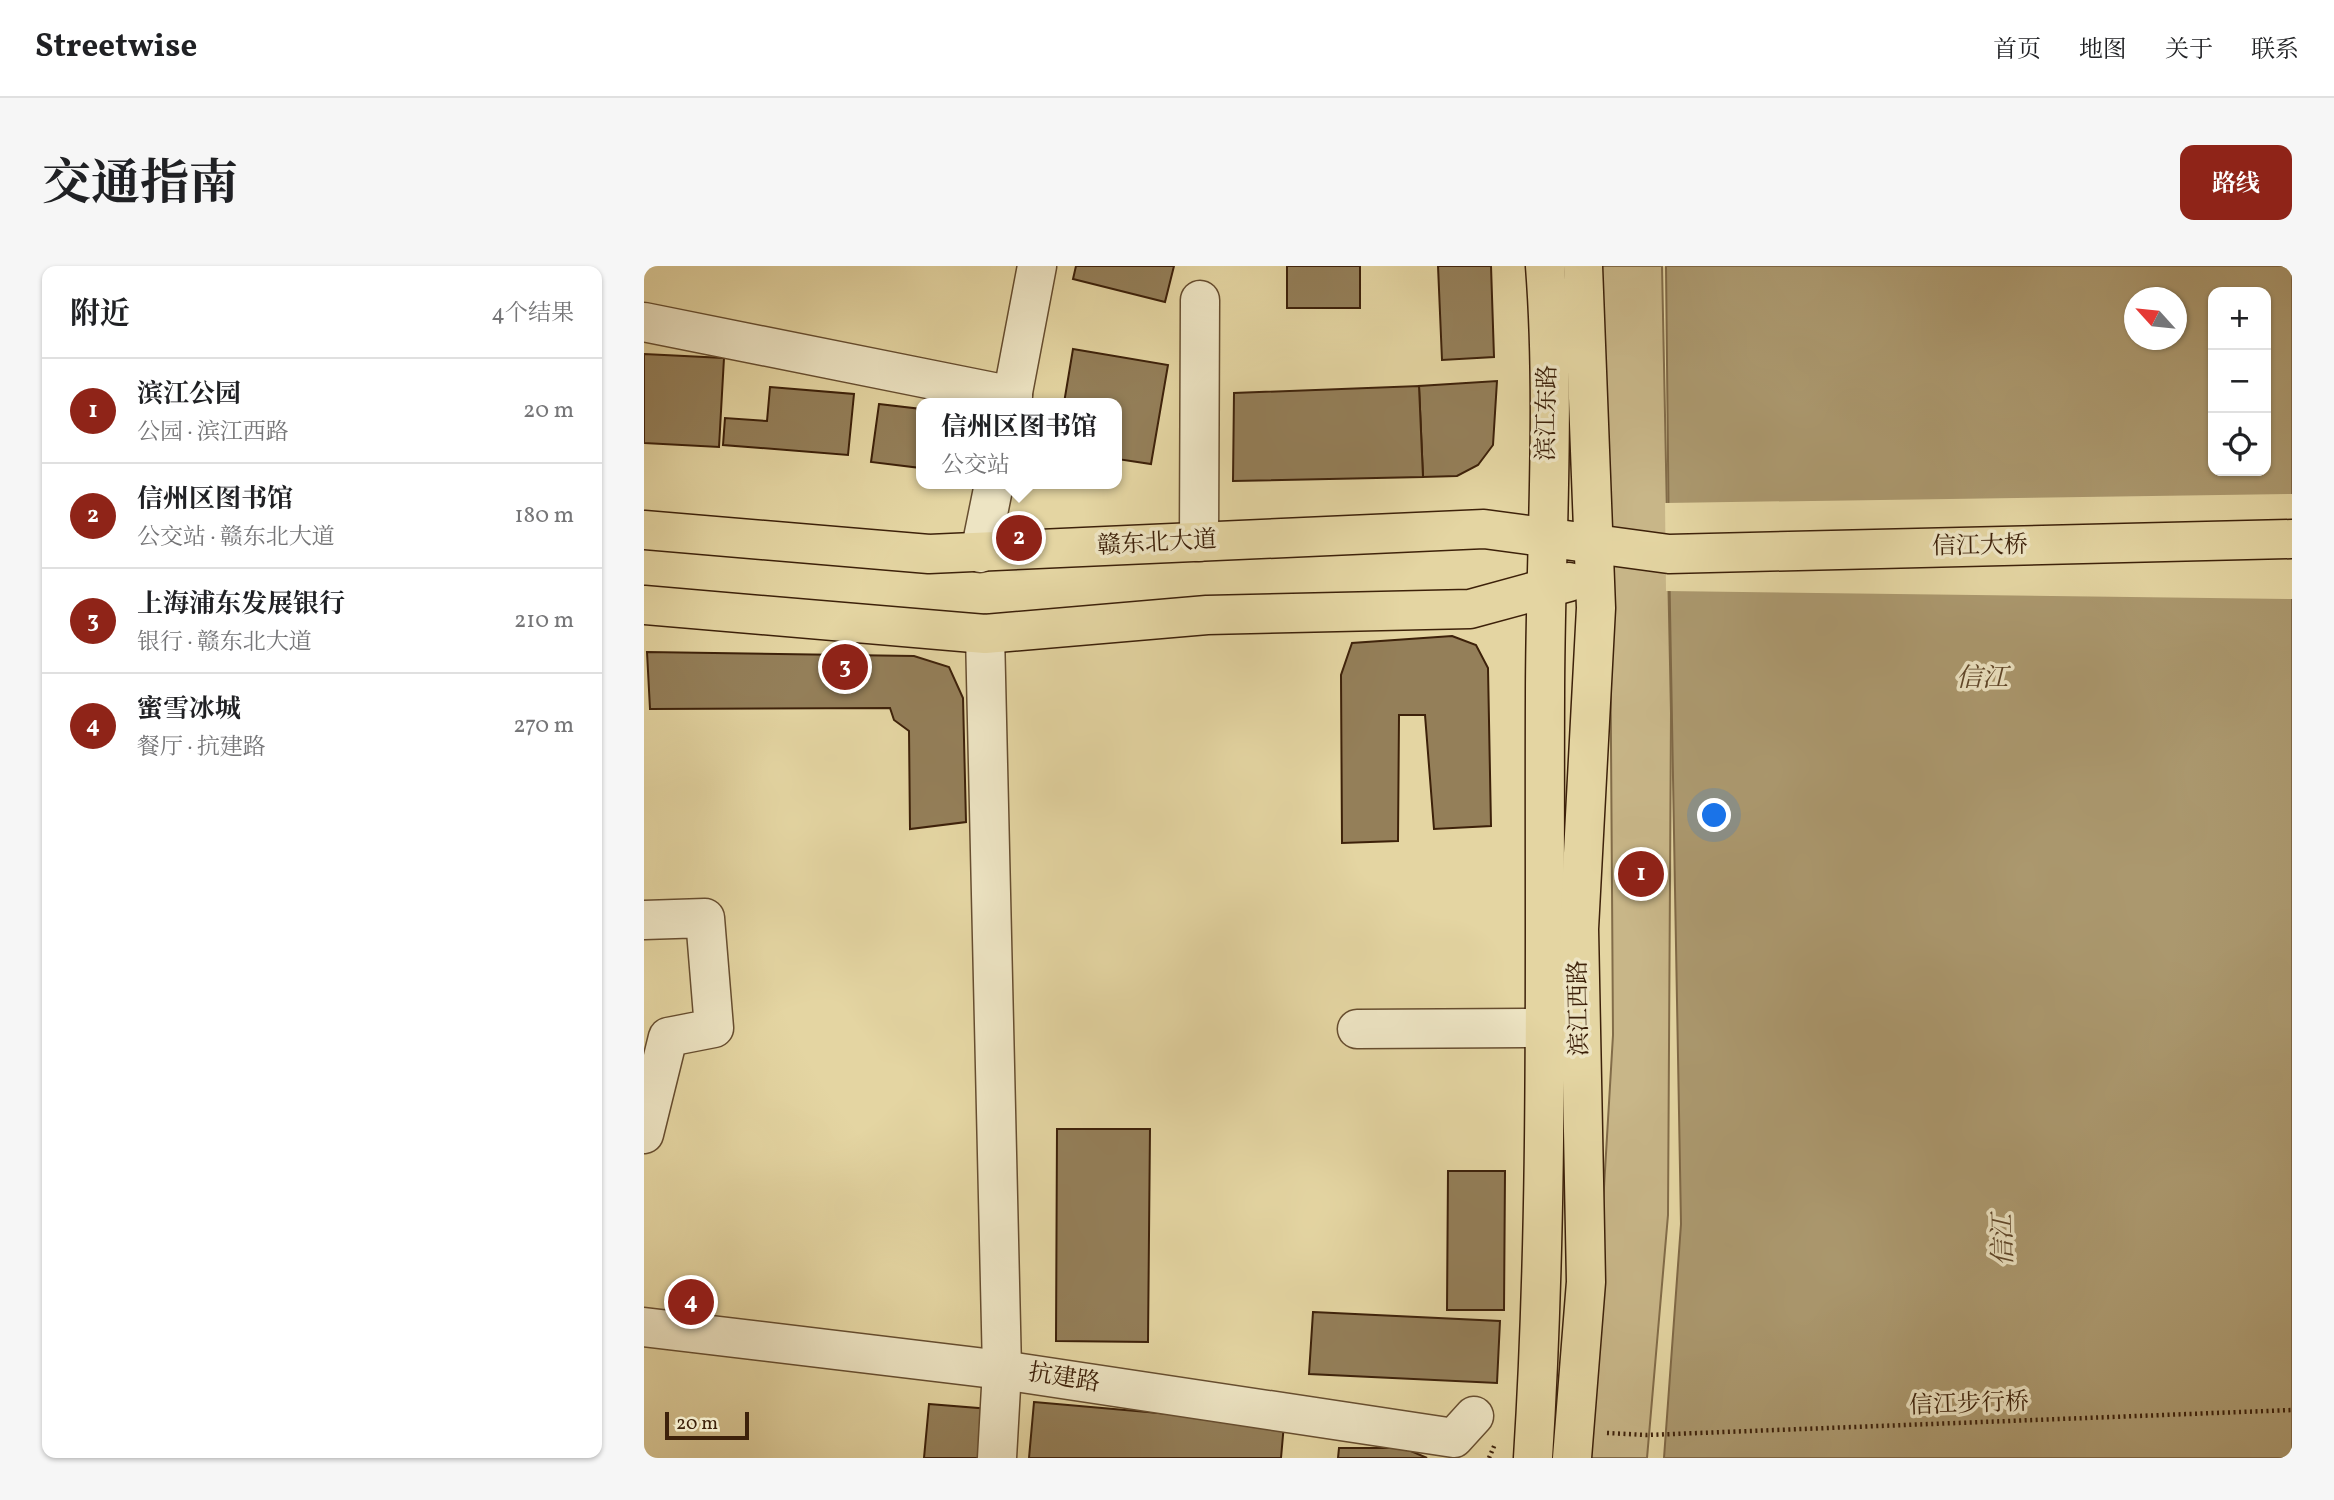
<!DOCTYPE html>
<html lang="zh">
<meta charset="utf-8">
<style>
body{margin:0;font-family:Vollkorn,"Noto Serif SC",serif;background:#f6f6f6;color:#202124}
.controls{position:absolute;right:21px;top:21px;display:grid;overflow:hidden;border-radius:14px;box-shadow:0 2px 5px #0004}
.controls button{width:63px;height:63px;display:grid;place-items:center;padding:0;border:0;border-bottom:2px solid #e0e0e0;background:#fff;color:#202124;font:35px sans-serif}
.compass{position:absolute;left:1480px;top:21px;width:63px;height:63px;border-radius:50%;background:#fff;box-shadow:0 2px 5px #0004;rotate:297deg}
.scale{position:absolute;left:21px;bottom:18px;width:84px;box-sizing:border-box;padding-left:7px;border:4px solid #3d210a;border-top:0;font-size:19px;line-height:24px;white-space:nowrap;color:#3d210a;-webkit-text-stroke:5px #ede4c3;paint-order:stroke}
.you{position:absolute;left:1071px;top:550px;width:24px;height:24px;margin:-18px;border:5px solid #fff;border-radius:50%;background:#1a73e8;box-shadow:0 0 0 10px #1a73e833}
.badge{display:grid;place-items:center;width:46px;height:46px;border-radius:50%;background:#8f2418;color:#fff;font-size:23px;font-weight:700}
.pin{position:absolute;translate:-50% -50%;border:4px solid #fff;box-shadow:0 2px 7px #0006}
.popup{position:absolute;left:272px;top:132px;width:206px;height:91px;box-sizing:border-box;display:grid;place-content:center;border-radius:14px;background:#fff;filter:drop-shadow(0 2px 5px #0005);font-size:23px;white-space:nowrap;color:#757577}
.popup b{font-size:26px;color:#202124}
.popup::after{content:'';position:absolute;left:50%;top:100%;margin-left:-14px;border:14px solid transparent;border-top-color:#fff}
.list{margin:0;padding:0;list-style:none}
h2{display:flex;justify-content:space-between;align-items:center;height:91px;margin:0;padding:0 28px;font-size:30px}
h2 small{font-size:23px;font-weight:400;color:#757577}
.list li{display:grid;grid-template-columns:46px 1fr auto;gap:21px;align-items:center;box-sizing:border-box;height:105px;padding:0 28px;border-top:2px solid #e0e0e0}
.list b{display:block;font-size:26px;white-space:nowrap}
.list p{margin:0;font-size:23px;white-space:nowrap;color:#757577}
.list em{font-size:23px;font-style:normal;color:#757577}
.icon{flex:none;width:38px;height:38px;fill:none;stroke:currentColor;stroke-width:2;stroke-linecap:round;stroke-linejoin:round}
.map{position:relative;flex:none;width:1648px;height:1192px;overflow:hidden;border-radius:14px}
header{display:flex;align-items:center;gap:42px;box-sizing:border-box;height:98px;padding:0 35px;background:#fff;border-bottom:2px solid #e0e0e0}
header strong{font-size:33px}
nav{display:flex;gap:38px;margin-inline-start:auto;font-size:24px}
.intro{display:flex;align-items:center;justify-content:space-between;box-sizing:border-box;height:168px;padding:0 42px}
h1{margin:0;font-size:49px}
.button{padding:18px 32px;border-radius:14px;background:#8f2418;color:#fff;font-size:24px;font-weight:700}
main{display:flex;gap:42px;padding:0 42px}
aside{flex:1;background:#fff;border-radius:14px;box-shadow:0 2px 5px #0004}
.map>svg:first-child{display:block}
.green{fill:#c8b688;stroke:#826c49;stroke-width:2}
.water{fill:#ab986e;stroke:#7f6846;stroke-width:2;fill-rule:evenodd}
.pier{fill:#e4d5a2}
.building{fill:#947f59;stroke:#3d210a;stroke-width:2}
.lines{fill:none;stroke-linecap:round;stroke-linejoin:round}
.minor-casing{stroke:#674e30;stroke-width:41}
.major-casing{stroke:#3d210a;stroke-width:41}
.path{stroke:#3d210a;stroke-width:4.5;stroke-dasharray:2 3.5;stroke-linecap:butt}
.minor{stroke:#ede4c3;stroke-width:38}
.major{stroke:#e4d5a2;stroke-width:38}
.labels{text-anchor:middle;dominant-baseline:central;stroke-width:7;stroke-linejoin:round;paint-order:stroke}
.street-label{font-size:24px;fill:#3d210a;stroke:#ede4c3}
.water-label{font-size:26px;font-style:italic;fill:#5e4528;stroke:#ede4c3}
</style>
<header>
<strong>Streetwise</strong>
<nav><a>首页</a><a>地图</a><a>关于</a><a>联系</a></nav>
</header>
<div class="intro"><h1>交通指南</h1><a class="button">路线</a></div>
<main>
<aside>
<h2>附近<small>4个结果</small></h2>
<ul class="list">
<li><span class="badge">1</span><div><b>滨江公园</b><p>公园 · 滨江西路</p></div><em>20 m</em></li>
<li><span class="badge">2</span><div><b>信州区图书馆</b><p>公交站 · 赣东北大道</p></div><em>180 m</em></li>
<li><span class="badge">3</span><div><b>上海浦东发展银行</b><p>银行 · 赣东北大道</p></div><em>210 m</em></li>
<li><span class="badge">4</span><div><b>蜜雪冰城</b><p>餐厅 · 抗建路</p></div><em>270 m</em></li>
</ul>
</aside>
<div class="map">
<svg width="1648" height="1192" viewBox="0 0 1648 1192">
<rect width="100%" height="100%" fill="#e4d5a2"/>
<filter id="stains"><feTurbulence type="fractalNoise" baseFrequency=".00286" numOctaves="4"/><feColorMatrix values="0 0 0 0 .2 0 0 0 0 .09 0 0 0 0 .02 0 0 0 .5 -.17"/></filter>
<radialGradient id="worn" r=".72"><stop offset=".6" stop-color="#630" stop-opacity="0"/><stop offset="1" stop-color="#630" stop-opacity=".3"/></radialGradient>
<polygon class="green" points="954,0 1018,0 1027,447 1024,949 1003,1192 944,1192 969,769 965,186"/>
<path class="water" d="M1022,0H1648V1192H1020L1037,958L1025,288ZM1569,26H1622V205H1569ZM1490,32H1532V74H1490Z"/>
<polygon class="pier" points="1648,228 1648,333 1022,325 1021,237"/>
<g class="building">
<polygon points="432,0 530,0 521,36 429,13"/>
<rect x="643" y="0" width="73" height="42"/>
<polygon points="794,0 847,0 850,91 798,94"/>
<polygon points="429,83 524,99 507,198 473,193 473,137 420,137"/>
<polygon points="0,88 80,92 75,181 0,177"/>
<polygon points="853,115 849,179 834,199 813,210 779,211 775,120"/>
<polygon points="775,120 779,211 589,215 590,127"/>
<polygon points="126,121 210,128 204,189 79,179 81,152 123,155"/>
<polygon points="235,138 277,143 277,202 227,196"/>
<polygon points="808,370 832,379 844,402 847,560 790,563 781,449 755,449 754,575 698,577 697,409 708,377"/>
<polygon points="3,386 270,390 305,401 319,432 322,556 266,563 265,465 250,454 246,442 6,443"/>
<polygon points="413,863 506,863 504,1076 412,1075"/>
<polygon points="804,905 861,905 860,1044 803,1044"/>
<polygon points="669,1046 856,1055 853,1117 665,1108"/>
<polygon points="390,1136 640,1158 637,1192 385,1192"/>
<polygon points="285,1138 346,1143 341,1192 280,1192"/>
<polygon points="695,1182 760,1182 783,1192 694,1192"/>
</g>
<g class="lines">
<defs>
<g id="minor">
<polyline points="0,56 369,130"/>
<polyline points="367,137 393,0"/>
<polyline points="555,276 556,34"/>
<polyline points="336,287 350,218"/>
<polyline points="341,368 358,1104 353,1192"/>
<polyline points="0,654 61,652 70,762 24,771 0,868"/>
<polyline points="713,763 903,762"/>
<polyline points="0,1061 358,1104 810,1172 830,1150"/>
</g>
<g id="major">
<polyline points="0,264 285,288 840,263 1025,288 1648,273"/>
<polyline points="0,339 341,368 563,349 826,343 925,316"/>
<path d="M889,1192C905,939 900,685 901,431C901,288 912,143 901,0"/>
<polyline points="928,1192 942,1016 935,663 952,342 939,0"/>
</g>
</defs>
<use href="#minor" class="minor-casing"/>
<use href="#major" class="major-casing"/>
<g class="path">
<polyline points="963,1167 1003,1169 1648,1144"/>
<polyline points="845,1192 851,1178"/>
</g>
<use href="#minor" class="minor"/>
<use href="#major" class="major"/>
</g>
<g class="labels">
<g class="street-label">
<text transform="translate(904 147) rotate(-89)">滨江东路</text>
<text transform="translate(513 278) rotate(-3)">赣东北大道</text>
<text transform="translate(1336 281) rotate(-1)">信江大桥</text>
<text transform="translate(936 742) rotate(-91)">滨江西路</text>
<text transform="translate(420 1113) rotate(9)">抗建路</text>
<text transform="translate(1325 1139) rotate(-2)">信江步行桥</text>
</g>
<g class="water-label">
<text x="1338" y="413">信江</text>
<text transform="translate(1360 974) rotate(-91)">信江</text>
</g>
</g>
<rect width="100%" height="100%" filter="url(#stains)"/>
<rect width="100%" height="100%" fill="url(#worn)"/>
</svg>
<div class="controls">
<button>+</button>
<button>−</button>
<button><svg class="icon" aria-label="locate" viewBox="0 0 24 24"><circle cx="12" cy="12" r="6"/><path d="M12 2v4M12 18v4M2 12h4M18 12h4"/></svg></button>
</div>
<svg class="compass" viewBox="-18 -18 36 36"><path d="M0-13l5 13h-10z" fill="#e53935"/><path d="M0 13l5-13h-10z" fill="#757577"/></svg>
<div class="scale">20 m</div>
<div class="you"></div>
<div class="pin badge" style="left:997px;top:608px">1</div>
<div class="pin badge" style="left:375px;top:272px">2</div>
<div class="popup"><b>信州区图书馆</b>公交站</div>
<div class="pin badge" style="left:201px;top:401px">3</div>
<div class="pin badge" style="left:47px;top:1036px">4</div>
</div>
</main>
